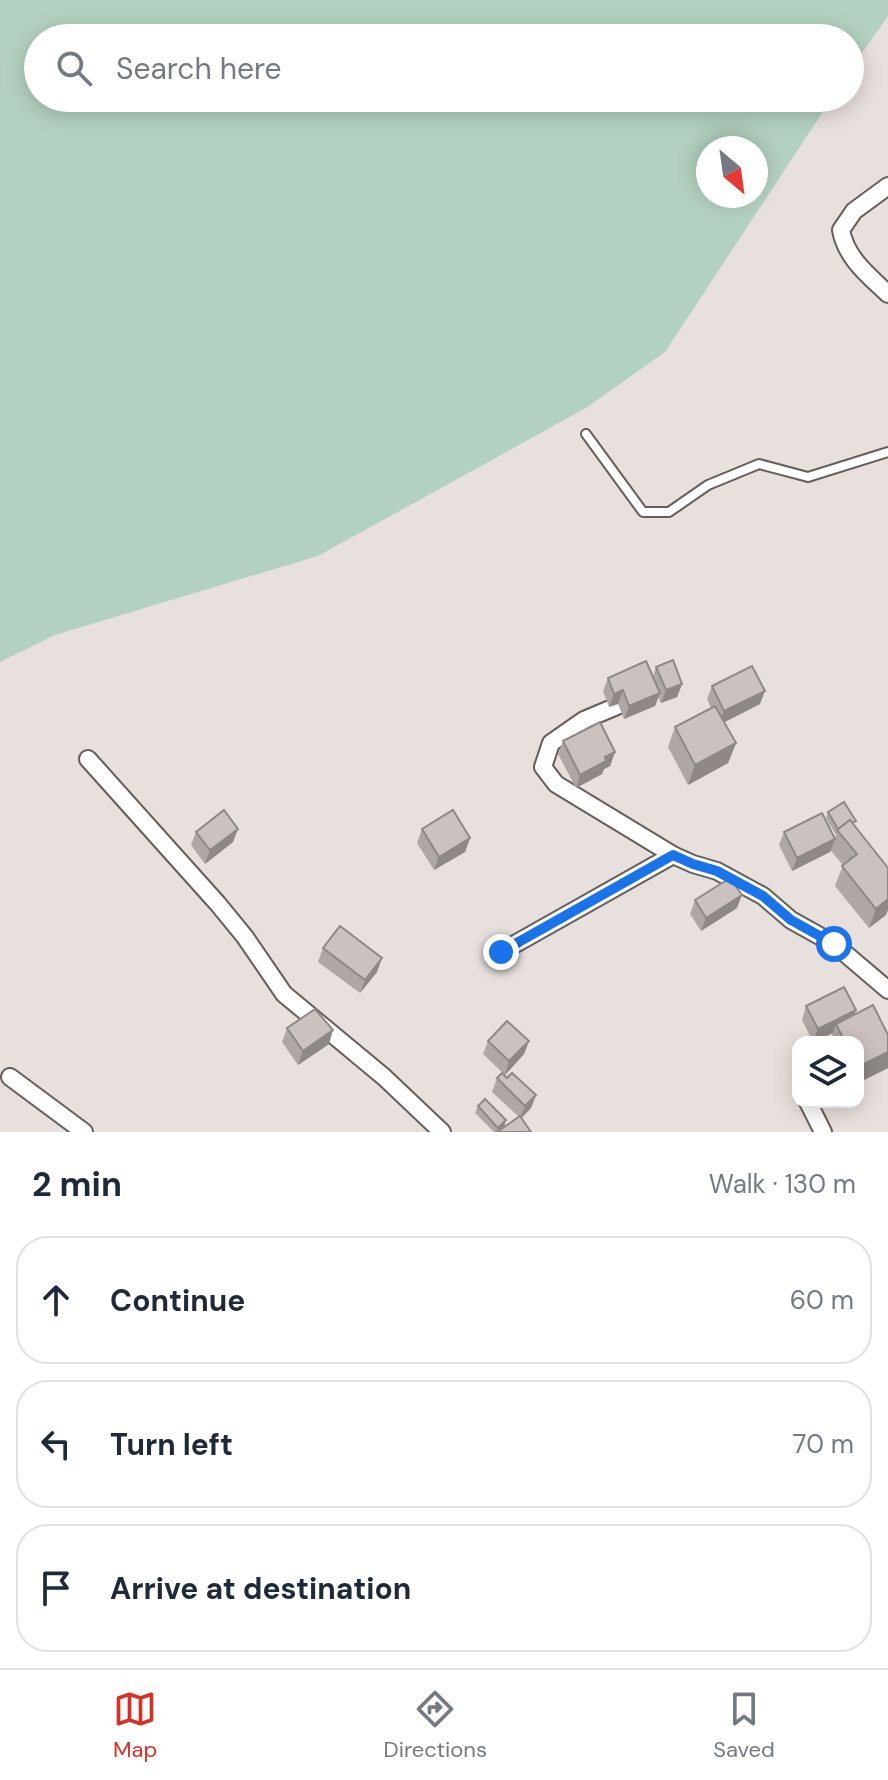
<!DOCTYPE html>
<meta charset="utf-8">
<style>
body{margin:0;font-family:"DM Sans",sans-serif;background:#f6f6f7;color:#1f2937}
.controls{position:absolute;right:24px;bottom:24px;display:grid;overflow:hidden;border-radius:16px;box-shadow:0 4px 20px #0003}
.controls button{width:72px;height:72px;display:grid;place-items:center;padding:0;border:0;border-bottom:2px solid #e0e1e3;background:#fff;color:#1f2937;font:40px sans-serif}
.compass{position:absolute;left:696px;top:136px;width:72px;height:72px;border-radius:50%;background:#fff;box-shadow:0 4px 20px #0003;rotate:151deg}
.stop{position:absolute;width:24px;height:24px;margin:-18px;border:6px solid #1a73e8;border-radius:50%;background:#fff}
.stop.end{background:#1a73e8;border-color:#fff;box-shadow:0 2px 8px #0008}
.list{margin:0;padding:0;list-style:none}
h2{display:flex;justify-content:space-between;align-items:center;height:104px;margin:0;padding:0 32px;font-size:34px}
h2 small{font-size:26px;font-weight:400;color:#747a83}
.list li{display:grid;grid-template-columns:52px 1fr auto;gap:24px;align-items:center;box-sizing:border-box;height:128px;margin:0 16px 16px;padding:0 16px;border:2px solid #e0e1e3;border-radius:32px}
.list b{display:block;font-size:30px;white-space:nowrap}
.list em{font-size:26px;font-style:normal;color:#747a83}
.icon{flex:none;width:44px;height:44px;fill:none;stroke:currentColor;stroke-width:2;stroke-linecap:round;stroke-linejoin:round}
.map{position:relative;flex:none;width:888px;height:1132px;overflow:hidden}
.search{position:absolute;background:#fff;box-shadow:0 4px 20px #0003;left:24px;right:24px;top:24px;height:88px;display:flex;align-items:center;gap:20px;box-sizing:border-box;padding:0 28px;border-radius:44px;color:#747a83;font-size:30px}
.sheet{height:536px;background:#fff}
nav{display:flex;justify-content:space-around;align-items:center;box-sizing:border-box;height:112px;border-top:2px solid #e0e1e3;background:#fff;font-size:22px;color:#747a83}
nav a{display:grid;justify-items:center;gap:4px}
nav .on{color:#d93025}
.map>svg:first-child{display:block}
.green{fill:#b3d1c1;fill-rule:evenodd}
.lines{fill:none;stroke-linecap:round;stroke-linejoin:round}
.service-casing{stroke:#655e5b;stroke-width:12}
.minor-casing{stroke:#655e5b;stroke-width:20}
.service{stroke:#fff;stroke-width:8}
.minor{stroke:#fff;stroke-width:16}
.wall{fill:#afa7a5}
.shaded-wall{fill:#8e8886}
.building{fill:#cbc2c0;stroke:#8e8886;stroke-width:2}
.route{stroke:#1a73e8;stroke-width:10}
</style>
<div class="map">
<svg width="888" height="1132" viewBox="0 0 888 1132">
<rect width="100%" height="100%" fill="#e8e0dc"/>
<path class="green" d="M0,0H888V16L850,70V38H38V98H832L665,352L586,408L318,556L55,635L0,662ZM708,148H756V196H708Z"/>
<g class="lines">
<defs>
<polyline id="service" points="586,434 643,512 669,512 708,485 759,464 808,477 888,452"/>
<g id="minor">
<path d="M888,186L854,211L841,230C846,258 868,275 888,294"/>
<polyline points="617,706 584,720 551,743 543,767 556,784 673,855 693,864 717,871 763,896 791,920 834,944 888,990"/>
<polyline points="88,759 218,904 245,937 284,994 384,1077 442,1132"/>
<polyline points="501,952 673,855"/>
<polyline points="10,1077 84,1132"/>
<polyline points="808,1102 823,1132"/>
</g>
</defs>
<use href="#service" class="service-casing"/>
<use href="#minor" class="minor-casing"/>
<use href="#service" class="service"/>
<use href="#minor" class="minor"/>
</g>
<g class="wall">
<polygon points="656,667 682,684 677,697 661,703 658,697 655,706 624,719 618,704 609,707 603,691 608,678 653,676"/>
<polygon points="712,686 760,704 724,722 736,743 728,763 688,785 668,747 675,727 711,708 707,699"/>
<polygon points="563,741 615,752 610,766 604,769 602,774 576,788 558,754"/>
<polygon points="828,812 854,826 886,915 869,928 835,886 843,865 831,851 792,871 779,845 784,832 835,838 836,835 826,818"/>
<polygon points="422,829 470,838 465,852 434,870 417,843"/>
<polygon points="196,832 233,842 205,864 191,845"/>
<polygon points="695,900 737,908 701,931 690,914"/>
<polygon points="323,948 377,972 360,993 318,962"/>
<polygon points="806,1006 856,1010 854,1015 888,1068 858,1083 858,1042 830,1042 833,1033 813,1042 802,1020"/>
<polygon points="287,1028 329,1044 298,1065 282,1042"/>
<polygon points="488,1041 529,1041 524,1054 505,1075 483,1054"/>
<polygon points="497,1078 507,1078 536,1095 531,1108 522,1118 531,1132 494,1132 475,1113 478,1106 506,1120 504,1127 501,1129 519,1117 492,1092"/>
</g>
<g class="shaded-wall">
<polygon points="682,684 677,697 661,703 666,690"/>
<polygon points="623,690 618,704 609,707 614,694"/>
<polygon points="765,691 760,704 719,725 724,711"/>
<polygon points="660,693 655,706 624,719 629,706"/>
<polygon points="736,743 728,763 688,785 695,765"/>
<polygon points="615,752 610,766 604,769 602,774 576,788 580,775 605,757"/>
<polygon points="238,829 233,842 205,864 210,850"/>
<polygon points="470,838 465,852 434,870 439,857"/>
<polygon points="835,839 830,852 792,871 797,858"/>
<polygon points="742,895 737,908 701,931 706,918"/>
<polygon points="888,895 888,910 886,915 869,928 876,909"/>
<polygon points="382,958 377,972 360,993 365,980"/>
<polygon points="856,1010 851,1024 836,1024 833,1033 813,1042 818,1029"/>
<polygon points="333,1030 329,1044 298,1065 303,1051"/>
<polygon points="529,1041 524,1054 505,1075 509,1061"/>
<polygon points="888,1052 888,1068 858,1083 864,1064"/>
<polygon points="536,1095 531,1108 520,1119 525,1106"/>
<polygon points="506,1120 504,1127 497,1132 498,1128"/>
</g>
<g class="building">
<polygon points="673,660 682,684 666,690 656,667"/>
<polygon points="646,661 660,693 629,706 623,690 614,694 608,678"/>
<polygon points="752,666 765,691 724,711 712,686"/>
<polygon points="715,706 736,743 695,765 675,727"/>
<polygon points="600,722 615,752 605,757 606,761 580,775 563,741"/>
<polygon points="844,802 856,821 852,823 850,820 838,829 828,812"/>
<polygon points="224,810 238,829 210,850 196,832"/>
<polygon points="453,810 470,838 439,857 422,829"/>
<polygon points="822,813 835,839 797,858 784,832"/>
<polygon points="850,820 888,868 888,899 876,909 842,866 857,854 837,830"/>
<polygon points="730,878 742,895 706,918 695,900"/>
<polygon points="340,926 382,958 365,980 323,948"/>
<polygon points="844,987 856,1010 818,1029 806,1006"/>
<polygon points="873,1005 888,1035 888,1052 864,1064 858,1053 858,1042 845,1042 836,1024"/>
<polygon points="315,1009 333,1030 303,1051 287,1028"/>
<polygon points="507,1021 529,1041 509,1061 488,1041"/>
<polygon points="502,1073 507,1078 512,1073 536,1095 525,1106 497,1078"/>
<polygon points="485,1099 506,1120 498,1128 478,1106"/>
<polygon points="520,1116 531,1132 497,1132"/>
</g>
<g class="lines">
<polyline class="route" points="501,952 673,855 693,864 717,871 763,896 791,920 834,944"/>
</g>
</svg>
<div class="controls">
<button><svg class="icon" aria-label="layers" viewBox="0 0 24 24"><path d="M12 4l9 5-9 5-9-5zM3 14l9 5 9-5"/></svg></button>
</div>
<svg class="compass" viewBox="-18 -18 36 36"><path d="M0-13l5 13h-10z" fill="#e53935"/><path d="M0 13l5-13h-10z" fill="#747a83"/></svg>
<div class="stop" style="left:834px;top:944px"></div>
<div class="stop end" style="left:501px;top:952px"></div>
<div class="search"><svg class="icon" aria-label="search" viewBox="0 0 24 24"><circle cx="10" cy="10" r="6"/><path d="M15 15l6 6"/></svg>Search here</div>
</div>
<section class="sheet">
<h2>2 min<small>Walk · 130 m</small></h2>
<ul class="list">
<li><svg class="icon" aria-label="ahead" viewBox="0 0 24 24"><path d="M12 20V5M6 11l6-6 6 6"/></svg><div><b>Continue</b></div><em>60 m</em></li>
<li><svg class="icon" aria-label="left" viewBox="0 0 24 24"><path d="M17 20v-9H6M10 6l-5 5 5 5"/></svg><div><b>Turn left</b></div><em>70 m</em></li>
<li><svg class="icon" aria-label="arrive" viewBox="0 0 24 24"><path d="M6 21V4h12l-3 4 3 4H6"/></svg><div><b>Arrive at destination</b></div></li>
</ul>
</section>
<nav>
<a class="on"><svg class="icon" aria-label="map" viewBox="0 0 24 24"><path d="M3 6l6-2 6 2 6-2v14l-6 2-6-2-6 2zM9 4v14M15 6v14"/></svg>Map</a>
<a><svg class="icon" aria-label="directions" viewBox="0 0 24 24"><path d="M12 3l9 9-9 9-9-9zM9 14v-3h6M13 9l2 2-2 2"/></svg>Directions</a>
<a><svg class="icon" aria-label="saved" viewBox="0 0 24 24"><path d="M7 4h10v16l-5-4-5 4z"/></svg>Saved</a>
</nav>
